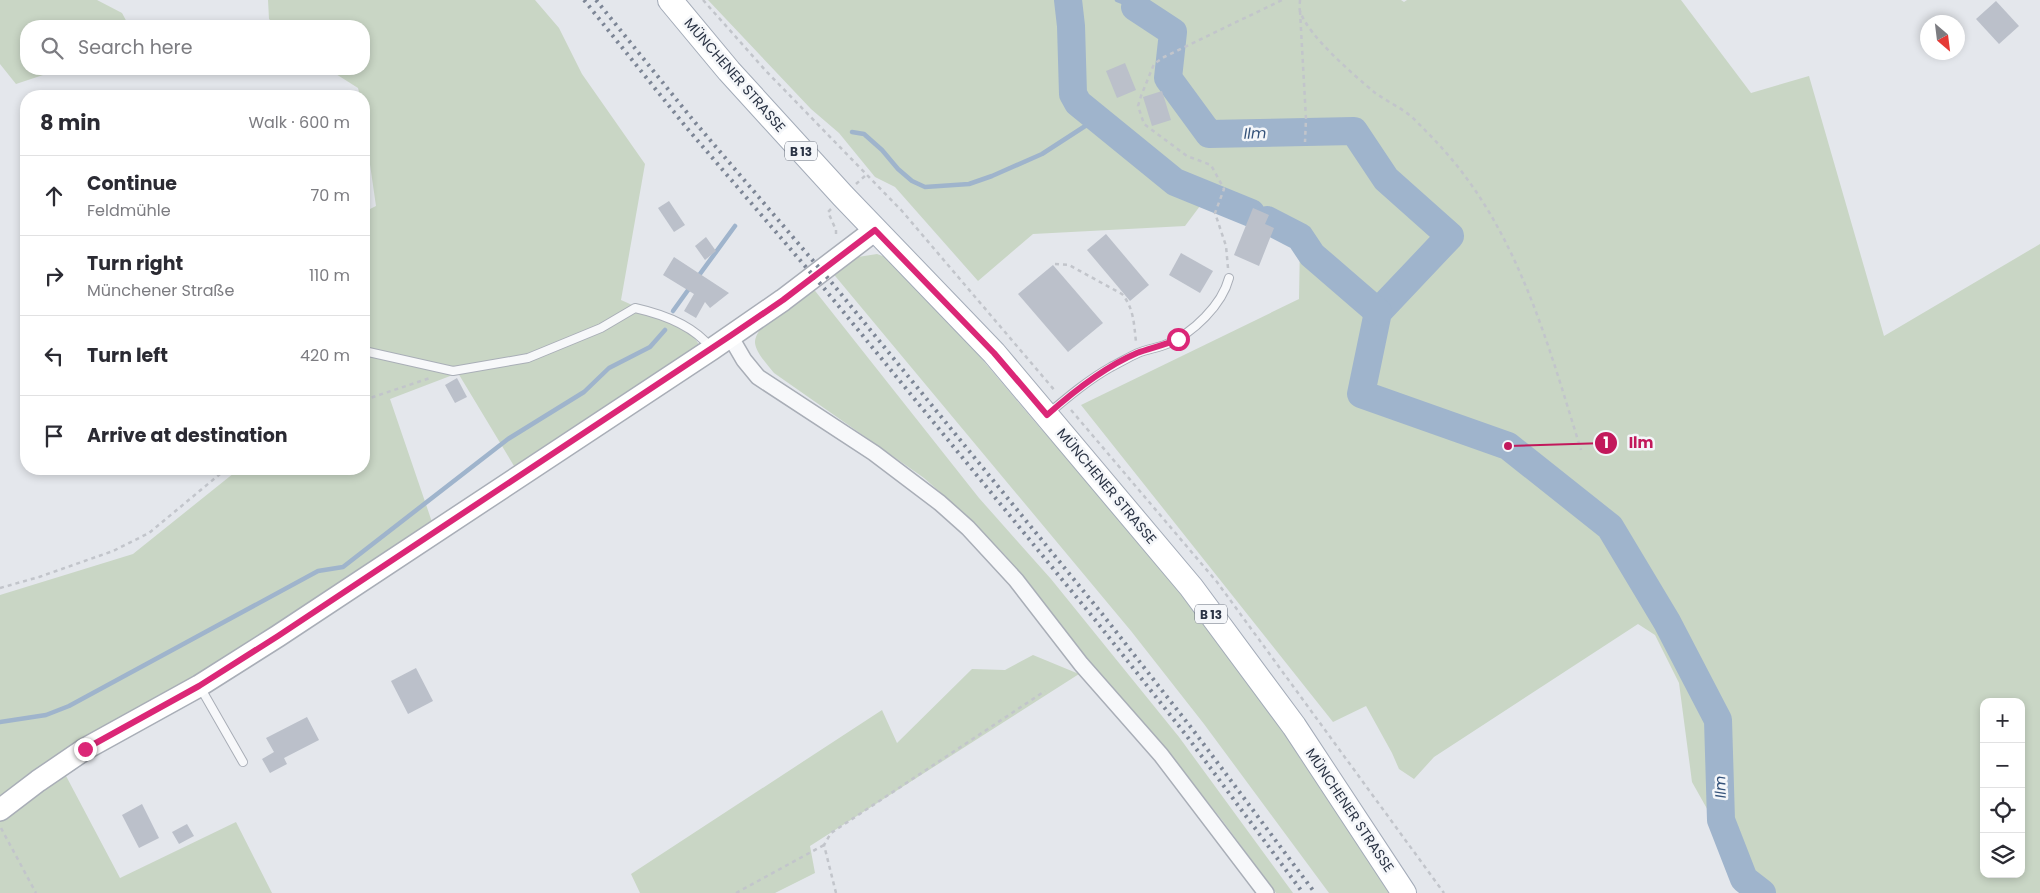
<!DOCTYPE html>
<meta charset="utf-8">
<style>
body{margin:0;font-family:Poppins,sans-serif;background:#f7f7f7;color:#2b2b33}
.controls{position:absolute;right:15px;bottom:15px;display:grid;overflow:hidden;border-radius:10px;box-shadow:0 2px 8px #0003}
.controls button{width:45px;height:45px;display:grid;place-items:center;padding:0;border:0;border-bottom:1px solid #e1e1e2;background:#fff;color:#2b2b33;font:25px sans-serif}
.compass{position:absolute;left:1920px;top:15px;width:45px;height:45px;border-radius:50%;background:#fff;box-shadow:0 2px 8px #0003;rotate:152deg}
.stop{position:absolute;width:15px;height:15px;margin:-11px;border:4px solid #db2777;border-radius:50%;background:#fff}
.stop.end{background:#db2777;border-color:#fff;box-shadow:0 1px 5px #0008}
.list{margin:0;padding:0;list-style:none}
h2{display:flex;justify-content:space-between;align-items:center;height:65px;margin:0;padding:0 20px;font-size:21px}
h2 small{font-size:16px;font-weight:400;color:#7c7c81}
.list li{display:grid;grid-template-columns:32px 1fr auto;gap:15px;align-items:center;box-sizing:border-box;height:80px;padding:0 20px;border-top:1px solid #e1e1e2}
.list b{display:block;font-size:19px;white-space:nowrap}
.list p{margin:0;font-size:16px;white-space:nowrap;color:#7c7c81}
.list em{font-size:16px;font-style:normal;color:#7c7c81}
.icon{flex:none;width:28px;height:28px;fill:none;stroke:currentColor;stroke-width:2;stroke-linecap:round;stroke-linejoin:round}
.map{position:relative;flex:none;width:2040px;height:893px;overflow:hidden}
.search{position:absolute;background:#fff;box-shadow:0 2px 8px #0003;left:20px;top:20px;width:350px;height:55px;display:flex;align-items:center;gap:12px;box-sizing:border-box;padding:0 18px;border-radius:20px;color:#7c7c81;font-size:19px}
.panel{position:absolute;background:#fff;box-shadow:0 2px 8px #0003;left:20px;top:90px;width:350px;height:385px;border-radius:20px}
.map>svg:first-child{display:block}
.green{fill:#c9d6c5;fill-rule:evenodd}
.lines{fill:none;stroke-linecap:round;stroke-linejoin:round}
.stream{stroke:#9fb4cc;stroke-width:4.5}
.river{stroke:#9fb4cc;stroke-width:28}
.building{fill:#bbc0ca}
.lane-casing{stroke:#a9aeb7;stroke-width:10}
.street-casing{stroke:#a9aeb7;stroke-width:18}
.secondary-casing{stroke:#a9aeb7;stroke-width:24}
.primary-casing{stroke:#a3abb8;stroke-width:26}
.path{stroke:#c2c5cb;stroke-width:2.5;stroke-dasharray:4 4;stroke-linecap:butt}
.lane{stroke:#f7f8fa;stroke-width:8}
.street{stroke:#f7f8fa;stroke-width:15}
.secondary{stroke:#fff;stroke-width:21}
.primary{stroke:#fff;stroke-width:24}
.rail{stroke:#7d8696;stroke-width:4;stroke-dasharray:2.5 5;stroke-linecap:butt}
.route{stroke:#db2777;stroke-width:6}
.labels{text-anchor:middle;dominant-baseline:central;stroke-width:5;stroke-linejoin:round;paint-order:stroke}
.shield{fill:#f4f6f9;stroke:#676e7b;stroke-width:1}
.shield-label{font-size:12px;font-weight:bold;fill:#2b3445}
.street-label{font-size:14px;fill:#2b3445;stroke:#f4f6f9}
.water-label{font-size:15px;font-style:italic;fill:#34527a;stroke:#f4f6f9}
.leader{fill:none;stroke:#c2185b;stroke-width:2}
.callout-dot{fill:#c2185b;stroke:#f4f6f9;stroke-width:2}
.mark-label{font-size:15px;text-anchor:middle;font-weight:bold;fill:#fff}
.callout-label{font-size:15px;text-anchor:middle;font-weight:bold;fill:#c2185b;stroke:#f4f6f9;stroke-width:5;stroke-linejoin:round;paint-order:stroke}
</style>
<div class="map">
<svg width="2040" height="893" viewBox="0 0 2040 893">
<rect width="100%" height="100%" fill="#e4e7ec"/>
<g class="green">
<polygon points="0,0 97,0 122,13 129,26 26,26 26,69 61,69 16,84 0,64"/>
<polygon points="268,0 535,0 559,28 582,74 645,164 621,300 690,331 700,346 514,466 458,373 390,399 433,525 0,802 0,595 133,554 239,469 364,469 364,212 376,206 364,123 364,96 360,96 358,88 328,69 364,69 364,26 276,26 269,19"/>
<path d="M708,0H1401L1404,2L1407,0H1681L1751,93L1809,76L1884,336L2040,244V893H1746L1726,870L1715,823L1692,782L1679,683L1655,635L1638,624L1434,757L1414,779L1399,769L1392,753L1366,706L1333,722L1081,405L1299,299L1300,242L1206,198L1185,226L1033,234L978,281L895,187L875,177L839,133L811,109ZM1984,702H2021V874H1984Z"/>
<polygon points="877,254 888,258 965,339 1041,429 1131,527 1301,750 1391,893 1329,893 1204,724 1131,631 831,271 858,257"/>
<path d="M812,287L979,498L1051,579L1179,737L1293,893H1276L1222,820L1159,741L1090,662L1005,555L966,515L924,478L774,373C768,365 756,353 755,343C754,324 797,298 812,287Z"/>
<polygon points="1033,655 1079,674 810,846 815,873 775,893 640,893 631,874 882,710 897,743 972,669 1005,670"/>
<polygon points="65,774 120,878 236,822 272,893 0,893 0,821"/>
</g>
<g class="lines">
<g class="stream">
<polyline points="1117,0 1135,7"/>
<polyline points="852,132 864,134 882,150 898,169 912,181 925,187 969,184 992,176 1042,154 1096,119"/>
<polyline points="697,278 735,226"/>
<polyline points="673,311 691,286"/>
<polyline points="0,722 46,715 69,706 318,571 343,567 508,439 584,392 609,368 650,347 665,330"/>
</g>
<g class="river">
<polyline points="1068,0 1071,26 1073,94 1078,103 1175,182 1251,213"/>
<polyline points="1135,7 1173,32 1168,78 1209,134 1354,131 1386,179 1450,236 1378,312 1361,394 1508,446 1610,527 1667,622 1718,720 1721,820 1744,879 1762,893"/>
<polyline points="1267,220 1300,237 1312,255 1378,312"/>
</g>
</g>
<g class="building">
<polygon points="1996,1 2019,26 1999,44 1976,19"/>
<polygon points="1125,63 1136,90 1117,98 1106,71"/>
<polygon points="1162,91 1171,120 1152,126 1143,97"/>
<polygon points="669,201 685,225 674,232 658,208"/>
<polygon points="1253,208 1269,215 1265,224 1274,228 1259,266 1234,255"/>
<polygon points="1106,234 1149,285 1130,301 1087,250"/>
<polygon points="706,237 716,251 705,260 695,246"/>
<polygon points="1181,253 1213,271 1200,293 1169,275"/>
<polygon points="674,257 729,293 710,308 705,302 696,318 684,311 694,294 663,275"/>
<polygon points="1053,265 1103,323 1068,352 1018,294"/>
<polygon points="457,378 467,397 455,403 445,385"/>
<polygon points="416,668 433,701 408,714 391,681"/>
<polygon points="307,717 319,740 284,758 287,764 270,773 262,759 274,752 266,738"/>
<polygon points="142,804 159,838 139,848 122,815"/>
<polygon points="187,824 194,836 179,844 172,832"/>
</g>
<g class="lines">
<defs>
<g id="lane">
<path d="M364,351L453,371L528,358L601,328L635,308C662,314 693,325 711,348"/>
<path d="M1049,413C1068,397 1088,380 1111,367C1119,363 1129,357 1138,353C1147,349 1158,348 1167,344C1193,333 1222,305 1229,278"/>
<polyline points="200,687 243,762"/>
</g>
<polyline id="street" points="730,336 744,360 758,377 874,453 940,503 968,528 1016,580 1081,664 1161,755 1266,893"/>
<polyline id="secondary" points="0,810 38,781 85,749 199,686 278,636 712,349 783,300 875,230"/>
<polyline id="primary" points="670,0 729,71 843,196 994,353 1191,587 1294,726 1404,893"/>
</defs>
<use href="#lane" class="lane-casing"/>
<use href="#street" class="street-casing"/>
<use href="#secondary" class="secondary-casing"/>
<use href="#primary" class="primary-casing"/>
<g class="path">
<polyline points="703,0 766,71 902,211 1056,392"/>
<path d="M1300,0C1300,3 1299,8 1300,11C1308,36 1354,75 1374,92C1386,101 1400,107 1412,117C1422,127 1432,137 1441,147C1518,231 1548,344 1581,450"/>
<polyline points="1300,11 1306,119 1305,142"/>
<polyline points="856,184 866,175"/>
<polyline points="831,209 828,212 836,230 836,238"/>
<path d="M1055,264L1069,265L1122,294C1134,308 1134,325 1136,342"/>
<polyline points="1228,268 1226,246 1215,213 1224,189 1211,165 1187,156 1144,124 1138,106 1141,96 1154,64 1164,57 1282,0"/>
<polyline points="364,400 430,378"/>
<polyline points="1071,410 1217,582 1444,893"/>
<polyline points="0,588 39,577 113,551 149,533 226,469"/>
<polyline points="1,828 36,893"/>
<polyline points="736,893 824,845"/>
<polyline points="836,893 824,845 831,833 1045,691"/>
</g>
<use href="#lane" class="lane"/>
<use href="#street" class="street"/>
<use href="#secondary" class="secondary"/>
<use href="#primary" class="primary"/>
<g class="rail">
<polyline points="584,0 686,127 823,287 1096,621 1186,735 1303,893"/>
<polyline points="596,0 693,120 832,283 1103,615 1193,730 1315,893"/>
</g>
</g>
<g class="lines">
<path class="route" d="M85,749L199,686L278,636L730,336L783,300L875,230L994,353L1047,415C1074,391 1104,367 1137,353C1151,348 1165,345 1178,339"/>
</g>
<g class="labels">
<g class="shield">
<rect x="785" y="141.5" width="32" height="19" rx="4"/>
<rect x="1195" y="604.5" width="32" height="19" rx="4"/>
</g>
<g class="shield-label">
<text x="801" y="151">B 13</text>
<text x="1211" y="614">B 13</text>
</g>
<g class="street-label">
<text transform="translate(735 75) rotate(49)">MÜNCHENER STRASSE</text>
<text transform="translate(1107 486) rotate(50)">MÜNCHENER STRASSE</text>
<text transform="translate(1350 810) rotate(56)">MÜNCHENER STRASSE</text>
</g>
<g class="water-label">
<text transform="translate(1255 133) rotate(-1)">Ilm</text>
<text transform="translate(1720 787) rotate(-91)">Ilm</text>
</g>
</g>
<path class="leader" d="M1508 446L1606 443"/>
<g class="callout-dot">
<circle cx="1508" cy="446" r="5"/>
<circle cx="1606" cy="443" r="12"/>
</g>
<g class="mark-label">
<text x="1606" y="448">1</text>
</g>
<g class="callout-label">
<text x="1641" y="448">Ilm</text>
</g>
</svg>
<div class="controls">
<button>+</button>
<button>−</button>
<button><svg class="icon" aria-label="locate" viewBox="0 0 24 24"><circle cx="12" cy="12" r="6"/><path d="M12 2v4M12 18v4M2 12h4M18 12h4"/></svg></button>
<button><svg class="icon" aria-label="layers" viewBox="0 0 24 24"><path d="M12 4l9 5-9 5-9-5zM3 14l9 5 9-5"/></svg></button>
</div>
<svg class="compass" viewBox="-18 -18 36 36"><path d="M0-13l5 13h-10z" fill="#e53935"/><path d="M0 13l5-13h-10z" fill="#7c7c81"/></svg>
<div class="stop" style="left:1178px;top:339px"></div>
<div class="stop end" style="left:85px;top:749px"></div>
<div class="search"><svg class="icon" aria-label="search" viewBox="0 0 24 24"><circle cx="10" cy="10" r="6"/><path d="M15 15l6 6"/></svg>Search here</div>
<section class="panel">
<h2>8 min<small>Walk · 600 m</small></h2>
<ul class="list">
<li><svg class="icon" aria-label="ahead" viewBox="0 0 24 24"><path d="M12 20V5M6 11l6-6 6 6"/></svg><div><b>Continue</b><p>Feldmühle</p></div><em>70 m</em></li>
<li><svg class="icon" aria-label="right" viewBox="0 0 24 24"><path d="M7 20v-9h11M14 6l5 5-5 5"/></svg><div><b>Turn right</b><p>Münchener Straße</p></div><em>110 m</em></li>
<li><svg class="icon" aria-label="left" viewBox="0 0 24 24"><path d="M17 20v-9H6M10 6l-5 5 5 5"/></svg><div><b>Turn left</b></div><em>420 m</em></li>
<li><svg class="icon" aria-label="arrive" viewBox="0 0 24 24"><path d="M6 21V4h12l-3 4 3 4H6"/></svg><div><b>Arrive at destination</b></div></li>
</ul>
</section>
</div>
